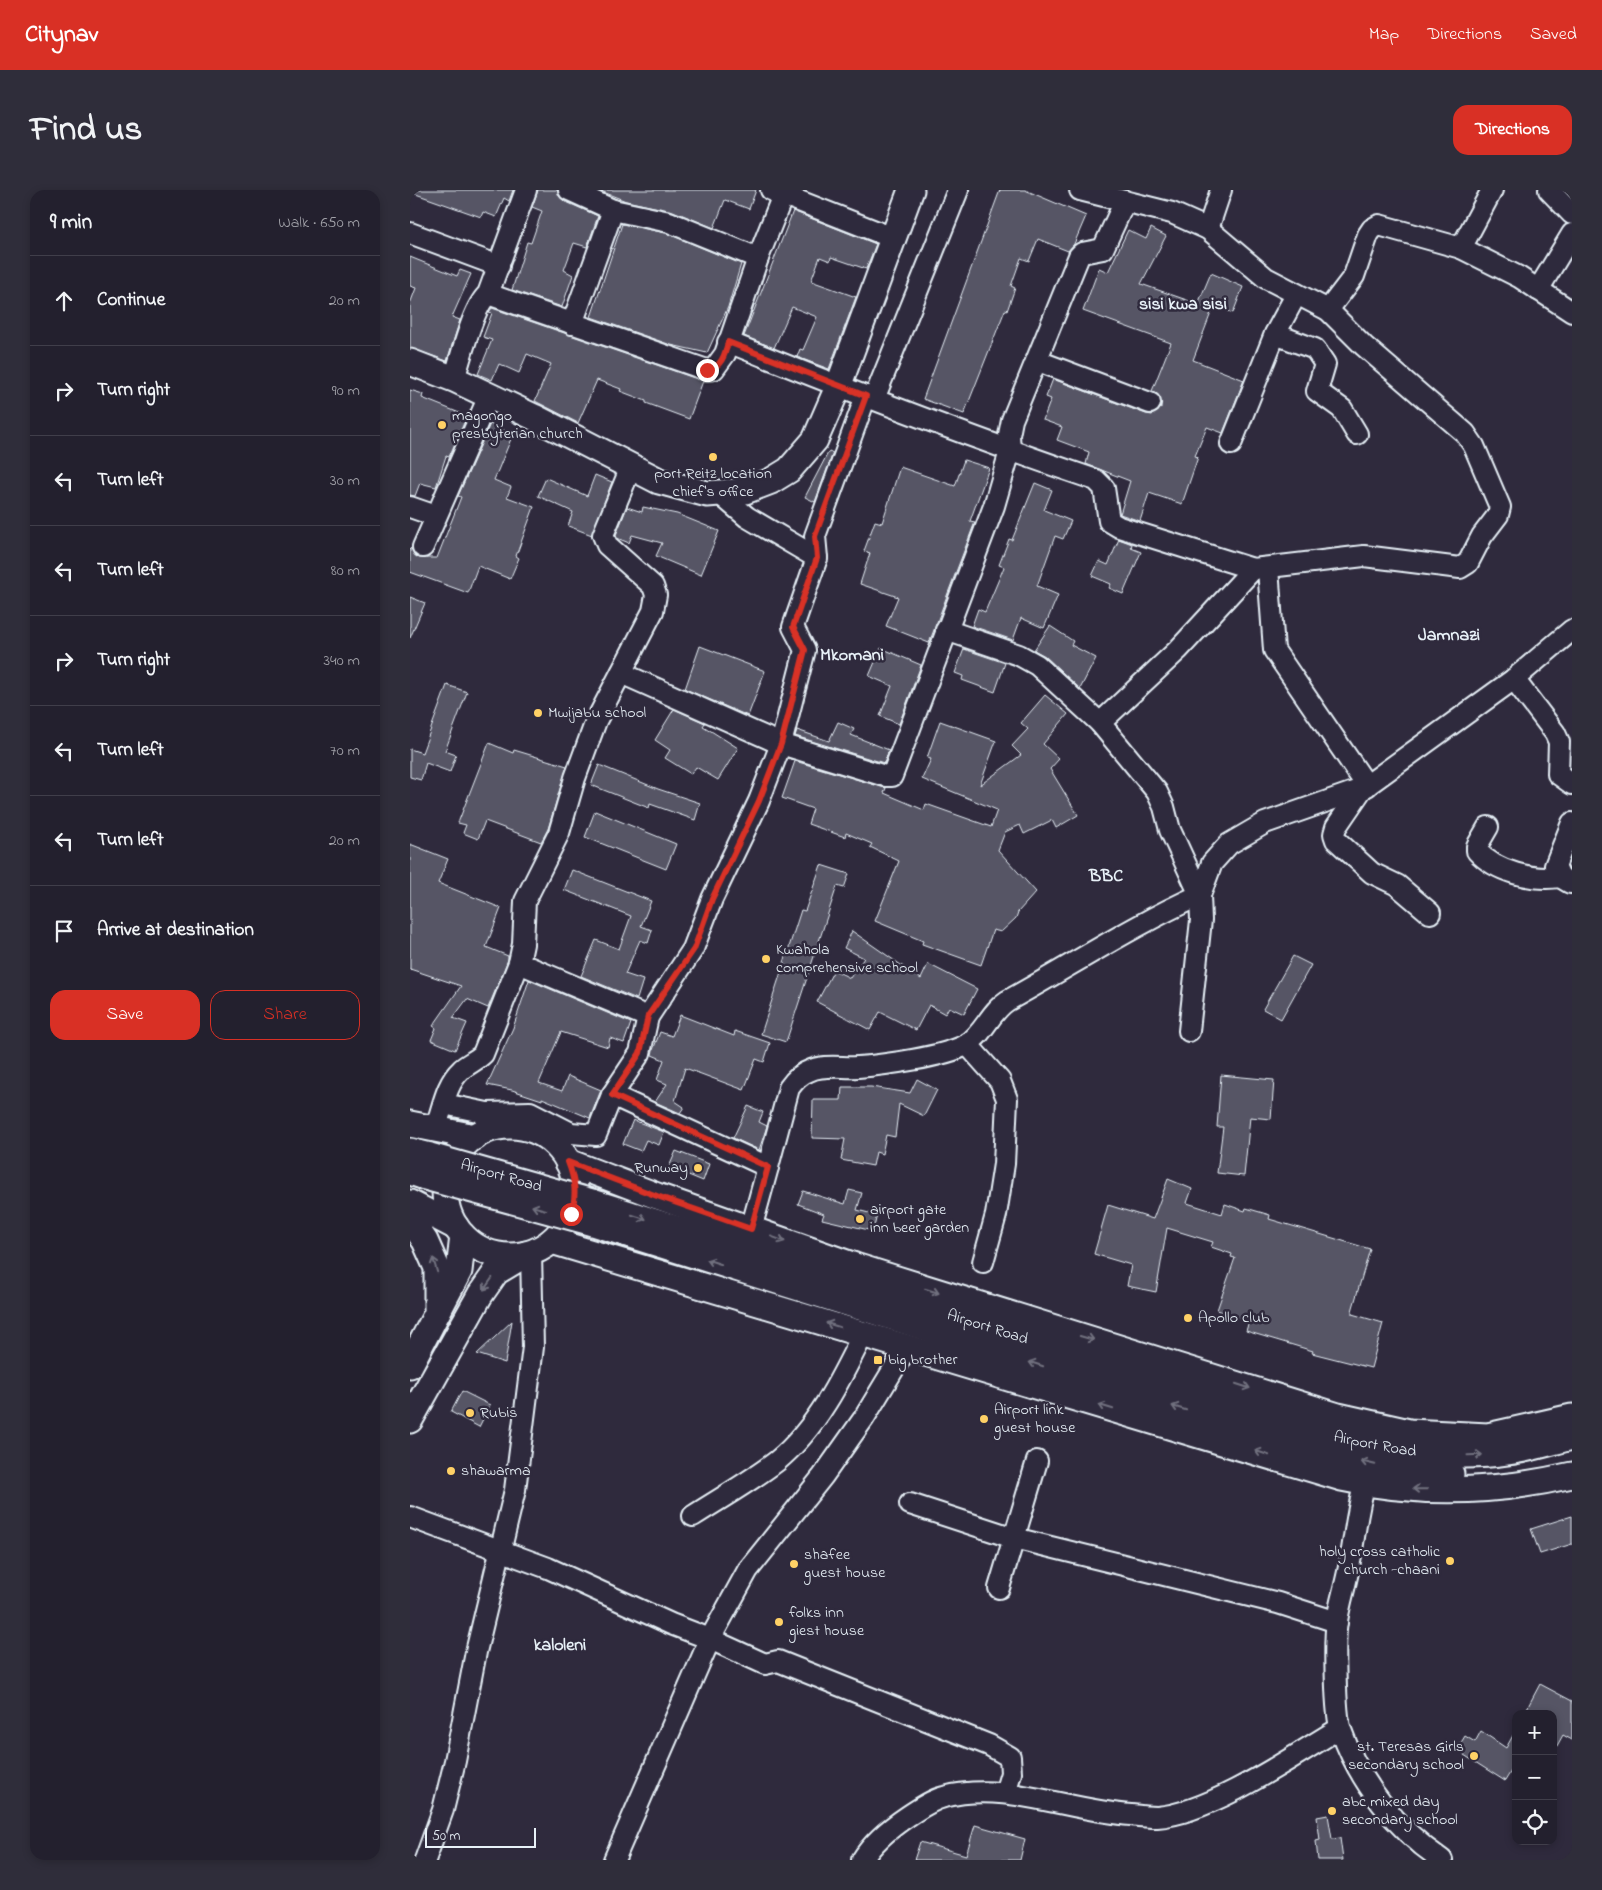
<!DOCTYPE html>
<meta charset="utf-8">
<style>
body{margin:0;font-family:"Indie Flower",sans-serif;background:#2f2d3a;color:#f1f3f6}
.controls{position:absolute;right:15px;bottom:15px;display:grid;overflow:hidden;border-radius:10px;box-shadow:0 2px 8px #0003}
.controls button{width:45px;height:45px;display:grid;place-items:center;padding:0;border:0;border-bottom:1px solid #403e4a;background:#23202e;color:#f1f3f6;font:25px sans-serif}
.scale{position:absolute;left:15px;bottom:12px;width:111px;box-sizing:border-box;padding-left:5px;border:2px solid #e8f1f8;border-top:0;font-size:14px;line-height:18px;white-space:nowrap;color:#e8f1f8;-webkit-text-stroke:4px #2f2a3d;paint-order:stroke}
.stop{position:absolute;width:15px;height:15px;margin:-11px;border:4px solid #d93025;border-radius:50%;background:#fff}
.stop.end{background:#d93025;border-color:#fff;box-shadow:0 1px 5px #0008}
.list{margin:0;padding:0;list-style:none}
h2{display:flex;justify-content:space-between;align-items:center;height:65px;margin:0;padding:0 20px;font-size:21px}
h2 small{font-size:16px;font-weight:400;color:#a3a3aa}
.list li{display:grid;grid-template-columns:32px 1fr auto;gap:15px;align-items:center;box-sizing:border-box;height:90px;padding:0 20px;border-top:1px solid #403e4a}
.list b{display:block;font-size:19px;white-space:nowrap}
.list em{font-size:16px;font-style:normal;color:#a3a3aa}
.actions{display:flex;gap:10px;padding:15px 20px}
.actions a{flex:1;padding:11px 0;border:1px solid #d93025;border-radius:15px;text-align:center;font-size:18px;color:#d93025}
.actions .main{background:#d93025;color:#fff}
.icon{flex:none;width:28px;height:28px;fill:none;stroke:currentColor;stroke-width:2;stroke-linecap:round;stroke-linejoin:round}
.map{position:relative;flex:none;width:1162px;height:1670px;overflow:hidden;border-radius:15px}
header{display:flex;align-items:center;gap:30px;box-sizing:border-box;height:70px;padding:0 25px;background:#d93025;color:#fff}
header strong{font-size:24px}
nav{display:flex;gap:28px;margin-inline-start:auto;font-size:18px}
.intro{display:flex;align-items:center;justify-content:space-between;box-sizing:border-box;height:120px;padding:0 30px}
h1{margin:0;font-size:35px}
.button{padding:12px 22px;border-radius:15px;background:#d93025;color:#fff;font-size:18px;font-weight:700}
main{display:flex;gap:30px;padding:0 30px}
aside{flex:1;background:#23202e;border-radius:15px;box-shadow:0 2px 8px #0003}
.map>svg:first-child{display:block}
.building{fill:#575565;stroke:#e8f1f8}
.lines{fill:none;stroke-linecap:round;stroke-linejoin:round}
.minor-casing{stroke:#e8f1f8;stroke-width:24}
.major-casing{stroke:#e8f1f8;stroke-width:29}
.minor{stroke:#2f2a3d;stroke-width:20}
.major{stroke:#2f2a3d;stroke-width:25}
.major-bridge-casing{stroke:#e8f1f8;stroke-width:29;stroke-linecap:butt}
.major-bridge{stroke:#2f2a3d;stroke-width:25}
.oneway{stroke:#70707e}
.route{stroke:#d93025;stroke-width:6}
.poi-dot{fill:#ffd166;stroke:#2f2a3d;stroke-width:2}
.labels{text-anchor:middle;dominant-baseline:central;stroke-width:5;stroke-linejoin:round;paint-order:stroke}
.poi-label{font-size:16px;fill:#e8f1f8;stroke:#2f2a3d;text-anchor:start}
.street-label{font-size:16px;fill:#e8f1f8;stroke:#2f2a3d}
.neighbourhood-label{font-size:18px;font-weight:bold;fill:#e8f1f8;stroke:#2f2a3d}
</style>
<header>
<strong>Citynav</strong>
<nav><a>Map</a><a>Directions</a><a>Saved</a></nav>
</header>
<div class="intro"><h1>Find us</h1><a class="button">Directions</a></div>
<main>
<aside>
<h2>9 min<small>Walk · 650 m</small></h2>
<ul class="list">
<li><svg class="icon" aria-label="ahead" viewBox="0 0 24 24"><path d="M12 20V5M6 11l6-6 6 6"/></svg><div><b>Continue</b></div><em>20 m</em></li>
<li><svg class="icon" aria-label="right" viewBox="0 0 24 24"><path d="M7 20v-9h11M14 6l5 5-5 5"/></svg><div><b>Turn right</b></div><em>90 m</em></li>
<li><svg class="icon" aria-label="left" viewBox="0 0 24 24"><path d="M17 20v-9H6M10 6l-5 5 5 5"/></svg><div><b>Turn left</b></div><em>30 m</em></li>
<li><svg class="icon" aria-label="left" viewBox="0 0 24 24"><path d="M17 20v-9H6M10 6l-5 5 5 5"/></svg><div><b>Turn left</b></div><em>80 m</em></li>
<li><svg class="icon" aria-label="right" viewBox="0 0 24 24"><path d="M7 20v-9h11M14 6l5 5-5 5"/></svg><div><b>Turn right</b></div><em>340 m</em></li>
<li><svg class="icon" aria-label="left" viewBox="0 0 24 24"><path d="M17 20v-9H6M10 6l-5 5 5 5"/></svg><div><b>Turn left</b></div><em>70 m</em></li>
<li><svg class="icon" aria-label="left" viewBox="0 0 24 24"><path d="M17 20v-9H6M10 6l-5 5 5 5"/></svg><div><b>Turn left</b></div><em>20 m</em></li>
<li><svg class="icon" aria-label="arrive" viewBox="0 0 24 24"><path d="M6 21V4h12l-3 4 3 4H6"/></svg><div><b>Arrive at destination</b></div></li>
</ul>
<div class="actions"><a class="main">Save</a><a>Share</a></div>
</aside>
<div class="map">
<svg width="1162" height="1670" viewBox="0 0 1162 1670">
<rect width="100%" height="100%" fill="#2f2a3d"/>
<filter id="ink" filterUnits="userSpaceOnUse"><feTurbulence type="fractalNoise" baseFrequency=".02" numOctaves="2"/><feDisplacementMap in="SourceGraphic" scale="10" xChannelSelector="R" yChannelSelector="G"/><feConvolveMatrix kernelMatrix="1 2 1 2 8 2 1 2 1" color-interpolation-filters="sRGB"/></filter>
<g filter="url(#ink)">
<g class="building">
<polygon points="0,0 103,0 99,11 94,8 86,27 73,22 71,27 0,2"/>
<polygon points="128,0 147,0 149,6 154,11 188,26 177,57 164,53 154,80 163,85 152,117 102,100 117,52 121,53 132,21 122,17"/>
<polygon points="188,0 346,0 339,19 315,10 304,38 263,21 216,11"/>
<polygon points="590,0 615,0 676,26 664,54 658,61 628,49 619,71 611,68 601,96 605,98 597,121 595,120 554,224 513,209"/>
<polygon points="383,21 466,54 456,79 421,67 420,71 410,67 401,91 446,107 419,179 387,167 390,159 393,160 407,127 382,117 364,158 334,146"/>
<polygon points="212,34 256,43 331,74 318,117 297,163 261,155 181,127"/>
<polygon points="741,38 756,46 731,94 788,114 801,83 833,97 823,123 804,115 783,170 834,190 813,243 797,237 785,266 788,267 772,314 739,303 730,331 710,324 720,291 676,274 679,262 647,250 652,237 633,230 641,209 636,207 643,189 736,224 742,225 751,218 749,206 742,201 761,153 673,121 689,78 698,82 718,40 736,49"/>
<polygon points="0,67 47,86 50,80 61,84 42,127 50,130 37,171 0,158 0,114 6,98 0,96"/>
<polygon points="82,118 293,191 279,229 236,213 236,211 210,201 211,199 187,190 168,233 125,211 141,174 117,164 109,183 89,174 82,190 68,184 82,150 73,147 82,123 79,122"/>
<polygon points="0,200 13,204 12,208 57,226 39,267 36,266 26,297 10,293 5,306 0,305"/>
<polygon points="80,234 103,244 84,290 101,297 97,307 124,317 106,366 109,368 100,389 68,376 58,403 0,382 0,358 9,368 27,368 51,307 48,306"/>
<polygon points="419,261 423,263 405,312 395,307"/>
<polygon points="554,270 579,278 560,331 565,332 519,453 476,436 488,407 450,394 460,363 454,361 465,331 472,333 490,277 545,296"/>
<polygon points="185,285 202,292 182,345 158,336 163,322 128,306 136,288 177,306"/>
<polygon points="625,293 642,300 634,320 661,331 653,349 645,346 627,396 648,405 634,438 611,428 603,450 562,436 568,419 575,422 594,377 589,375 599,349 602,350"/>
<polygon points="217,317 232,322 233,317 267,324 309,341 291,385 246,366 252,353 222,345 219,353 207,348 206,345"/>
<polygon points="709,349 722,354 721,358 731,362 713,404 699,398 701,394 682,386 689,371 698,375"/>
<polygon points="0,407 15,413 0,448"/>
<polygon points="640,436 663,451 661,455 686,468 670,499 635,466 624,460"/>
<polygon points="290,456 355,481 338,526 275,499"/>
<polygon points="471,458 511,475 489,534 470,526 482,496 459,486"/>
<polygon points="554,459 595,473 585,502 552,490 553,486 545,483"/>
<polygon points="37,495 57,502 35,561 46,565 40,582 16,573 11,590 0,587 0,559 12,563"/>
<polygon points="635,505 658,524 633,554 649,569 640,579 668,625 646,638 642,630 614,644 610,635 595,642 588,660 626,702 608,722 606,728 591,742 583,740 571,775 512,754 513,751 465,731 489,671 460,657 462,654 436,643 435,647 398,634 403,619 372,608 385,571 476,598 474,603 514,620 516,614 581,637 587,620 512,589 521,569 517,568 530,531 586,551 570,595 611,565 602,556 618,539 611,533"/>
<polygon points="264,519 295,533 293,536 328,558 308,590 286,577 281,584 255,568 260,560 245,550"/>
<polygon points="428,532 444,539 441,545 479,560 474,573 385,546 387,540 419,551"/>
<polygon points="79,553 103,563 104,560 157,576 138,639 131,652 75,631 68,649 53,643 56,635 48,633"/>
<polygon points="189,575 248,599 290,613 285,630 240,614 239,618 181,595"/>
<polygon points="185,621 266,654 256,679 175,647"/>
<polygon points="0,654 38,669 28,693 91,718 76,757 98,766 98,770 78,818 57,809 43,828 57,833 45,860 21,850 26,838 23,836 51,796 0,779"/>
<polygon points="411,675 439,684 434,698 427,696 376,852 351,844 391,720 395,721"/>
<polygon points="162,680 241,711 231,736 242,740 238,753 230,750 215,784 233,790 227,809 171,786 186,750 209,759 221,726 154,700"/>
<polygon points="442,741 511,789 518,774 567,799 554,824 539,817 535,824 519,815 506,840 470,822 460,840 407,812 424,780 440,788 454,768 434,758"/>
<polygon points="883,766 901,775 871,829 853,819"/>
<polygon points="119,790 221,833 214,853 200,848 198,857 151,842 129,893 152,901 158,886 191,900 180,928 132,908 132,910 102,900 77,895 103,838"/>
<polygon points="270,825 324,846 325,841 360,853 354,872 346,869 334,900 275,878 265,911 274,917 270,923 245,912 257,894 247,890 254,870 242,865 243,860 250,842 262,846"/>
<polygon points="811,885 864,890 861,929 840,927 834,986 807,983 813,937 807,937"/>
<polygon points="507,889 527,900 514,926 489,914 485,947 476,945 472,964 466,962 463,976 431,970 435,949 402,948 403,910 431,910 432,897 461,897 500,903"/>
<polygon points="338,916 353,922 349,932 357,936 349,960 323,948"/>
<polygon points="223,930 254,942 249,955 236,950 231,961 213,954"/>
<polygon points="266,961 299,974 293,991 259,977"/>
<polygon points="758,989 782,999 777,1013 812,1024 815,1014 835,1021 836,1018 860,1025 859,1029 960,1059 942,1121 942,1124 973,1133 961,1178 902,1163 903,1161 836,1141 839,1131 807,1120 825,1068 821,1067 822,1064 801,1057 803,1052 757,1038 746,1102 717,1096 721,1075 684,1064 698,1015 743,1029"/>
<polygon points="439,1000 452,1003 447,1020 467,1025 463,1041 412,1029 414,1024 388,1014 393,1001 435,1014"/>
<polygon points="102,1131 95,1173 67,1164"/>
<polygon points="52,1201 80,1215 69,1237 41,1222"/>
<polygon points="1162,1326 1162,1354 1130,1364 1121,1339"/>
<polygon points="1130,1494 1162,1511 1162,1550 1153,1545 1143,1563 1143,1524 1114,1524"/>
<polygon points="1106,1540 1106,1573 1095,1591 1054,1565 1055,1561 1049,1556 1055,1546 1065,1552 1071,1541 1096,1558"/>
<polygon points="918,1625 922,1649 930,1648 933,1670 908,1670 906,1651 910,1650 907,1627"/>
<polygon points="565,1635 615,1649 610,1670 504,1670 510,1652 556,1665"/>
</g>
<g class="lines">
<defs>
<g id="minor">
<polyline points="159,0 203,20 259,32 348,68"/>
<polyline points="361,0 483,48"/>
<polyline points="1139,0 1162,24"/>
<polyline points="798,39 811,0"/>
<polyline points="0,43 89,76"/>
<polyline points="1051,58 1082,0"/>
<polyline points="1128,100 1162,44"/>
<polyline points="78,104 297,180 304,179 315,164 348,68 375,0"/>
<polyline points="918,120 944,86 958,45 962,39 969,35 1051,58 1109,87 1162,122"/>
<polyline points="162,134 203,20"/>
<polyline points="865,144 886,105"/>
<path d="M318,152C439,201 562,248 686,290L694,298L699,331L709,337L843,379L954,366L1050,378L1058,373L1072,346L1088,325L1090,317L1064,256L1055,243L954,156L918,120L856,88L798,39L762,23L670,0"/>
<polyline points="628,171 740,213"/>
<path d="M44,189C51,168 63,116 78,104L116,0"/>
<polyline points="464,209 548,0"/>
<polyline points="821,254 865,144 905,159 915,174 907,201 932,219 947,244"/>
<polyline points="310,304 337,327 407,368"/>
<polyline points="0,317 26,326"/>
<polyline points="13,357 79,206"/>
<polyline points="858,378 864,460 957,596"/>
<polyline points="536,440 609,465 627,475 690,533 747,602 754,617 760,640 790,705 791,730 779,841"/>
<polyline points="211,483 371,554 475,586 482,586 584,316 600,261 599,245 602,230 669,66 672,63 693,59 715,11"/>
<polyline points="1104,489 1145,543 1149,552 1148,584 1162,594"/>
<polyline points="690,533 768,460 843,379"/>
<polyline points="952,599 926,637 924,644 926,650 962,683 987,695 1020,723"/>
<path d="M1078,637L1067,656V661C1086,682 1123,691 1150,687"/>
<polyline points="1160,693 1150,687 1145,676 1162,633"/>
<polyline points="109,773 238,827"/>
<polyline points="557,854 590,891 597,909 594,974 586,1025 573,1072"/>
<path d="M202,905L358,977L379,898C384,891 390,884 399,881C413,874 432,878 448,877C474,875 533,867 556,855C573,845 580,822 597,811C661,776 723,735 790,705L802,673L819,654L855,633L952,599L1104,489L1162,440"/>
<polyline points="34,914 77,923 120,922 161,943 186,945 202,905 230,863 238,827 283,759 302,709 349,611 371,554 395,460 383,437 407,368 405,346 456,206"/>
<path d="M29,927C34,911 38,892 51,880C57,874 66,871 73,864L109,773L113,754L115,711L149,643L165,588L186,531L243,421L246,405L243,396L197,355L193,345L221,277"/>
<polyline points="341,1039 358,977"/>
<polyline points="497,1157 454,1228 413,1286 338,1380 300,1449 355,1474 368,1471 579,1555 600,1567 601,1583 595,1603"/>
<path d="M955,1293C947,1319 945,1345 940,1371C937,1391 930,1411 927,1431C924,1448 925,1525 931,1540C949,1592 987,1640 1032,1670"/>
<polyline points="500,1314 604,1348 868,1413 927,1432"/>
<path d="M283,1326C311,1308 341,1291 367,1271C407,1238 431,1189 453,1144"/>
<polyline points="0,1327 138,1378 261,1434 300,1449 204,1670"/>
<polyline points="589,1398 627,1271"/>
<polyline points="15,1670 33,1620 45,1571 66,1462 105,1300 123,1157 121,1062"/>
<path d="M452,1670C463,1652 480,1638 498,1626C509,1619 521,1610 534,1607C596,1591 658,1621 721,1625C729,1626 739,1627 747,1627C801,1623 882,1567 930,1538"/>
</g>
<g id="major">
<polyline points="0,172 44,189 124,227 249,291 297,304 335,301 361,291 379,280 405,250 428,197 501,0"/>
<polyline points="0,934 65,947"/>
<circle cx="100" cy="1001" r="65"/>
<polyline points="0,961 20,966"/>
<polyline points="158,972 247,1006 445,1076 928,1226 999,1242 1078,1246 1162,1227"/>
<polyline points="0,982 15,987"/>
<path id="s1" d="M182,1012L920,1246C980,1259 1038,1271 1098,1262C1120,1259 1141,1252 1162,1247"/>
<polyline points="0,1013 46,1037"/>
<polyline points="0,1029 15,1051 27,1078 27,1118"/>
<path d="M176,1031L918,1264C959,1274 999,1285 1041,1284"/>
<path d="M142,1051L932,1288C1008,1305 1086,1303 1162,1285"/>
<polyline points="0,1175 49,1081 53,1046"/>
<polyline points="0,1230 70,1105 86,1082 116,1064"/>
</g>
</defs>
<use href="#minor" class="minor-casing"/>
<use href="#major" class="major-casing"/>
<use href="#minor" class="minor"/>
<use href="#major" class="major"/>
<defs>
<g id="major-bridge">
<path id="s2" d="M20,966L182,1012"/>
<polyline points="15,987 176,1031"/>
</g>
</defs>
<use href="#major-bridge" class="major-bridge-casing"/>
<use href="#major-bridge" class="major-bridge"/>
</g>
<defs><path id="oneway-shaft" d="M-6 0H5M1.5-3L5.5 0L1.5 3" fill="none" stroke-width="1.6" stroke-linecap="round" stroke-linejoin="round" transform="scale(1.25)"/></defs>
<g class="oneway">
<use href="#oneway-shaft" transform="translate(129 1018) rotate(-165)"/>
<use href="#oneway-shaft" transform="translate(229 1027) rotate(18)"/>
<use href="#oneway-shaft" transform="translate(368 1049) rotate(20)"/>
<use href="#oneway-shaft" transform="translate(304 1072) rotate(-162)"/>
<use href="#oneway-shaft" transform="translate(25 1075) rotate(-107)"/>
<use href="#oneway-shaft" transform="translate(78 1094) rotate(125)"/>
<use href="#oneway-shaft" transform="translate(522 1101) rotate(17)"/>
<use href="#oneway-shaft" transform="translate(423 1135) rotate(-163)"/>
<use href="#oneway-shaft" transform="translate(677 1148) rotate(16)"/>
<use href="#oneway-shaft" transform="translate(626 1174) rotate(-162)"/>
<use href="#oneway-shaft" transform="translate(833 1196) rotate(18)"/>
<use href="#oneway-shaft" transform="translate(696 1217) rotate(-163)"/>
<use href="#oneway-shaft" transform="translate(769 1218) rotate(-163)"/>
<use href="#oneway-shaft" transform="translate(852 1263) rotate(-162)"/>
<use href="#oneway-shaft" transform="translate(1065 1265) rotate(-2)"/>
<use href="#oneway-shaft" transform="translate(958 1273) rotate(-166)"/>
<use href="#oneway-shaft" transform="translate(1010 1299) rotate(-179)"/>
</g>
</g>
<g class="lines" filter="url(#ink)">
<path class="route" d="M161,1024C167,1005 165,990 158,972L247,1006L341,1039L358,977L202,905L230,863L238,826L284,759L302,709L349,611L371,554L395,460L383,437L407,368L405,346L456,206L318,152C315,165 311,178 297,180"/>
</g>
<g class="poi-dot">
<circle cx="32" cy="235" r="5"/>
<circle cx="303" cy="267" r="5"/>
<circle cx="128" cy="523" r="5"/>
<circle cx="356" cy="769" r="5"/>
<circle cx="288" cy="978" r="5"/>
<circle cx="450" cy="1029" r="5"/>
<circle cx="778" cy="1128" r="5"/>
<rect x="463" y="1165" width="10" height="10" rx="2.5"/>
<circle cx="60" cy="1223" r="5"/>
<circle cx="574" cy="1229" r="5"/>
<circle cx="41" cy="1281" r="5"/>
<circle cx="1040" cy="1371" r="5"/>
<circle cx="384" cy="1374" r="5"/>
<circle cx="369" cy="1432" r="5"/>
<circle cx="1064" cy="1566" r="5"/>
<circle cx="922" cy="1621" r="5"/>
</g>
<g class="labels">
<g class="poi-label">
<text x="42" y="226">magongo<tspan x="42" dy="18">presbyterian church</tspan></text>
<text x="303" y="284" text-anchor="middle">port Reitz location<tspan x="303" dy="18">chief's office</tspan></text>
<text x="138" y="523">Mwijabu school</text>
<text x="366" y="760">Kwahola<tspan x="366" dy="18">comprehensive school</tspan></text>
<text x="278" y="978" text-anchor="end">Runway</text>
<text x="460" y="1020">airport gate<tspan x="460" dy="18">inn beer garden</tspan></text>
<text x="788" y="1128">Apollo club</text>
<text x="478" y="1170">big brother</text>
<text x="584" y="1220">Airport link<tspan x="584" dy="18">guest house</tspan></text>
<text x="70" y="1223">Rubis</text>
<text x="51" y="1281">shawarma</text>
<text x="1030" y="1362" text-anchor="end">holy cross catholic<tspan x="1030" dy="18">church -chaani</tspan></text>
<text x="394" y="1365">shafee<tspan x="394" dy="18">guest house</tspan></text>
<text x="379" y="1423">folks inn<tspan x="379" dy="18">giest house</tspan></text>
<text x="1054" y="1557" text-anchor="end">st. Teresas Girls<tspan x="1054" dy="18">secondary school</tspan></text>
<text x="932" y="1612">abc mixed day<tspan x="932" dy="18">secondary school</tspan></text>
</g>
<g class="street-label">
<text stroke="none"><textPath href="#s2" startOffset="74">Airport Road</textPath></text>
<text stroke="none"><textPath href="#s1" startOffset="415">Airport Road</textPath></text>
<text stroke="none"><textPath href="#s1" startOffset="820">Airport Road</textPath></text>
</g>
<g class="neighbourhood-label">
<text x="773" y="115">sisi kwa sisi</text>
<text x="1039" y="446">Jamnazi</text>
<text x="442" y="466">Mkomani</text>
<text x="696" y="687">BBC</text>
<text x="150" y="1456">kaloleni</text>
</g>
</g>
</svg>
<div class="controls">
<button>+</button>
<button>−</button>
<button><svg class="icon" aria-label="locate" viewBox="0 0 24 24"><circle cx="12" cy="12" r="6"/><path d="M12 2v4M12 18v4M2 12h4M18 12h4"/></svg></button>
</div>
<div class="scale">50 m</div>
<div class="stop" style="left:161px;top:1024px"></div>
<div class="stop end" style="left:297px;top:180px"></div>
</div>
</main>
